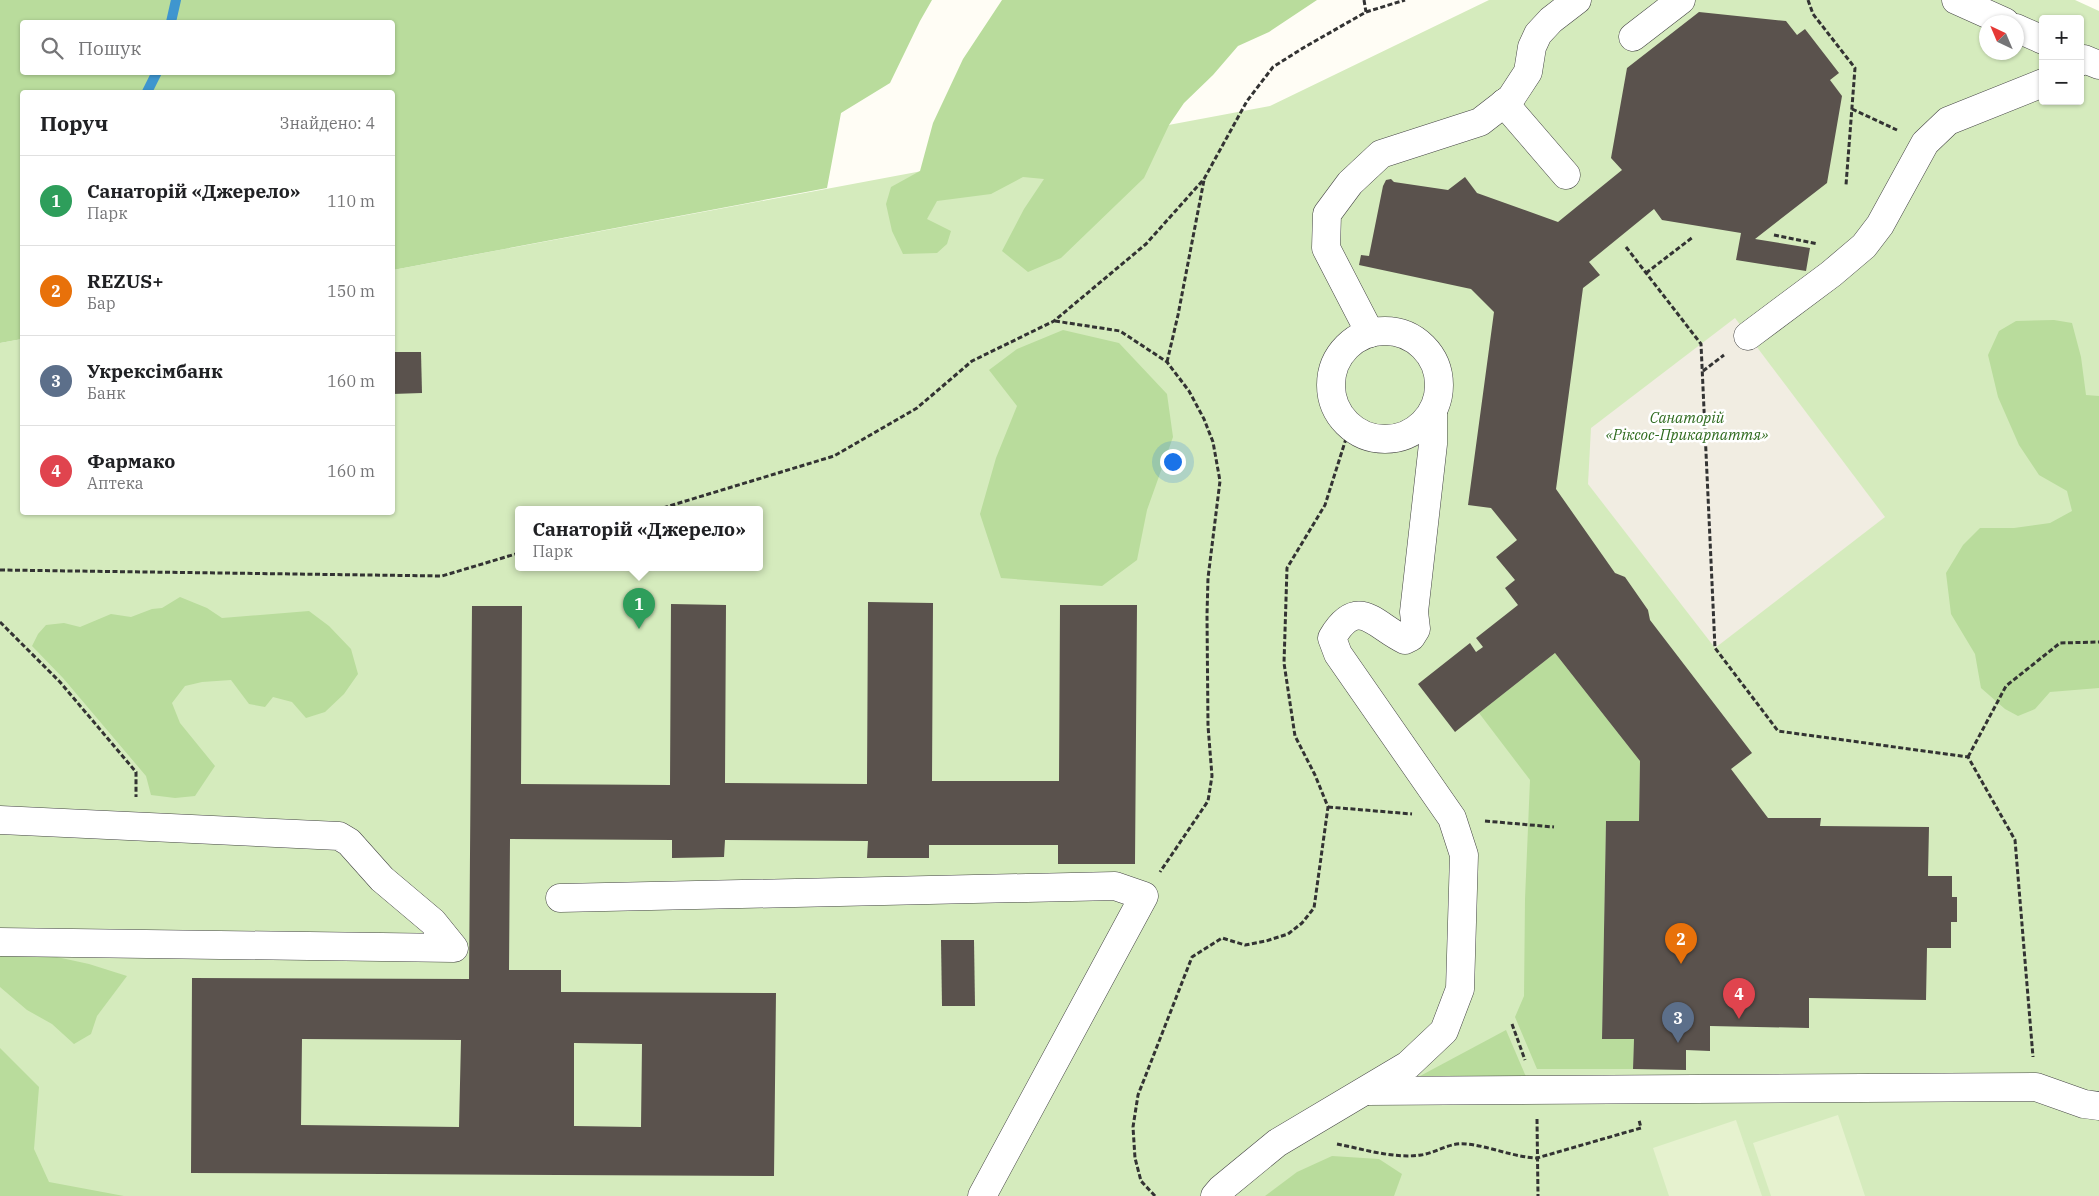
<!DOCTYPE html>
<html lang="uk">
<meta charset="utf-8">
<style>
body{margin:0;font-family:"IBM Plex Serif",serif;background:#f2f2f2;color:#202124}
.controls{position:absolute;right:15px;top:15px;display:grid;overflow:hidden;border-radius:5px;box-shadow:0 1px 4px #0004}
.controls button{width:45px;height:45px;display:grid;place-items:center;padding:0;border:0;border-bottom:1px solid #e0e0e0;background:#fff;color:#202124;font:25px sans-serif}
.compass{position:absolute;left:1979px;top:15px;width:45px;height:45px;border-radius:50%;background:#fff;box-shadow:0 1px 4px #0004;rotate:316deg}
.you{position:absolute;left:1172px;top:461px;width:18px;height:18px;margin:-12px;border:4px solid #fff;border-radius:50%;background:#1a73e8;box-shadow:0 0 0 8px #1a73e833}
.badge{display:grid;place-items:center;width:32px;height:32px;border-radius:50%;background:#0b8043;color:#fff;font-size:16px;font-weight:700}
.pin{position:absolute;translate:-50% -41px;filter:drop-shadow(0 1px 2px #0008)}
.pin::after{content:'';position:absolute;top:26px;width:18px;height:15px;background:inherit;clip-path:polygon(0 0,100% 0,50% 100%)}
.popup{position:absolute;left:515px;top:506px;width:248px;height:65px;box-sizing:border-box;display:grid;place-content:center;border-radius:5px;background:#fff;filter:drop-shadow(0 1px 4px #0005);font-size:16px;white-space:nowrap;color:#757577}
.popup b{font-size:19px;color:#202124}
.popup::after{content:'';position:absolute;left:50%;top:100%;margin-left:-10px;border:10px solid transparent;border-top-color:#fff}
.list{margin:0;padding:0;list-style:none}
h2{display:flex;justify-content:space-between;align-items:center;height:65px;margin:0;padding:0 20px;font-size:21px}
h2 small{font-size:16px;font-weight:400;color:#757577}
.list li{display:grid;grid-template-columns:32px 1fr auto;gap:15px;align-items:center;box-sizing:border-box;height:90px;padding:0 20px;border-top:1px solid #e0e0e0}
.list b{display:block;font-size:19px;white-space:nowrap}
.list p{margin:0;font-size:16px;white-space:nowrap;color:#757577}
.list em{font-size:16px;font-style:normal;color:#757577}
.icon{flex:none;width:28px;height:28px;fill:none;stroke:currentColor;stroke-width:2;stroke-linecap:round;stroke-linejoin:round}
.map{position:relative;flex:none;width:2099px;height:1196px;overflow:hidden}
.search{position:absolute;background:#fff;box-shadow:0 1px 4px #0004;left:20px;top:20px;width:375px;height:55px;display:flex;align-items:center;gap:12px;box-sizing:border-box;padding:0 18px;border-radius:5px;color:#757577;font-size:19px}
.panel{position:absolute;background:#fff;box-shadow:0 1px 4px #0004;left:20px;top:90px;width:375px;height:425px;border-radius:5px}
.map>svg:first-child{display:block}
.green{fill:#d5ebbd;fill-rule:evenodd}
.forest{fill:#b9dc9c;fill-rule:evenodd}
.pitch{fill:#e6f2cf}
.plaza{fill:#f1ede2}
.lines{fill:none;stroke-linecap:round;stroke-linejoin:round}
.stream{stroke:#3f96cf;stroke-width:10}
.building{fill:#5a524d;fill-rule:evenodd}
.minor-casing{stroke:#444;stroke-width:29}
.path{stroke:#333;stroke-width:3;stroke-dasharray:5 2.5;stroke-linecap:butt}
.minor{stroke:#fff;stroke-width:28}
.labels{text-anchor:middle;dominant-baseline:central;stroke-width:5;stroke-linejoin:round;paint-order:stroke}
.park-label{font-size:15px;font-style:italic;fill:#2f6b1f;stroke:#fff}
</style>
<div class="map">
<svg width="2099" height="1196" viewBox="0 0 2099 1196">
<rect width="100%" height="100%" fill="#fffdf5"/>
<path class="green" d="M1489,0H2075L2099,11V1196H0V343L22,339V512H392L393,270L1270,106ZM2043,19H2080V101H2043ZM1986,22H2016V52H1986ZM519,510H759V568H519Z"/>
<g class="forest">
<path d="M0,0H932L920,21L890,83L841,113L827,188L393,270L392,92H22V339L0,343ZM392,22V72H22V22Z"/>
<polygon points="1002,0 1317,0 1269,32 1238,46 1213,75 1184,103 1169,125 1144,178 1061,258 1028,272 1002,251 1024,209 1044,179 1023,177 991,194 937,201 927,219 951,231 947,244 937,253 903,254 892,231 886,204 891,187 920,171 933,123 963,59"/>
<polygon points="2054,320 2072,323 2081,357 2086,395 2099,396 2099,688 2050,692 2035,709 2018,716 2005,709 1981,688 1975,654 1951,614 1946,573 1963,545 1980,528 2014,528 2050,523 2072,511 2067,491 2039,475 2019,445 1998,397 1988,355 1999,331 2016,321"/>
<polygon points="1063,330 1119,343 1167,394 1173,437 1147,510 1137,560 1102,586 1001,578 980,514 996,458 1017,406 989,370 1017,349"/>
<polygon points="180,597 207,608 222,618 309,611 329,626 351,649 358,674 344,694 325,712 306,718 292,702 273,697 265,707 249,704 231,680 202,682 185,686 172,703 180,723 215,766 195,796 175,798 151,795 146,776 63,678 32,646 38,634 46,625 64,623 80,627 111,614 131,617 152,609 162,608"/>
<polygon points="1555,653 1640,761 1639,821 1606,821 1602,1038 1634,1039 1633,1069 1537,1069 1515,1017 1524,996 1525,899 1530,780 1479,713"/>
<polygon points="43,954 89,964 127,976 97,1016 91,1034 74,1044 52,1024 27,1010 0,987 0,955"/>
<polygon points="1506,1030 1527,1079 1420,1076"/>
<polygon points="0,1048 39,1087 34,1149 49,1182 124,1196 0,1196"/>
<polygon points="1332,1156 1379,1159 1402,1174 1394,1196 1265,1196 1297,1172"/>
</g>
<g class="pitch">
<polygon points="1838,1115 1865,1196 1771,1196 1753,1143"/>
<polygon points="1736,1120 1762,1196 1669,1196 1653,1148"/>
</g>
<polygon class="plaza" points="1735,318 1885,517 1715,648 1588,484 1591,428"/>
<g class="lines">
<g class="stream">
<polyline points="171,22 176,0"/>
<polyline points="147,92 157,72"/>
</g>
</g>
<g class="building">
<polygon points="1699,12 1786,21 1797,35 1805,29 1839,73 1830,80 1842,96 1827,183 1755,239 1810,248 1806,271 1736,260 1741,233 1662,220 1654,209 1589,262 1600,275 1583,288 1556,489 1615,573 1625,577 1648,610 1650,620 1752,753 1731,769 1768,818 1821,818 1820,826 1929,827 1928,876 1952,876 1952,897 1957,897 1957,922 1951,922 1951,948 1927,948 1926,1000 1809,998 1809,1028 1710,1026 1710,1051 1686,1050 1686,1070 1633,1069 1634,1039 1602,1039 1606,821 1639,821 1640,761 1555,653 1455,732 1418,684 1470,643 1476,652 1483,647 1476,638 1518,605 1505,588 1515,580 1496,557 1517,540 1491,508 1468,505 1494,312 1471,289 1359,265 1361,255 1369,256 1383,186 1386,180 1391,179 1394,182 1448,190 1465,177 1477,193 1558,222 1622,170 1611,158 1627,68"/>
<polygon points="392,352 421,352 422,393 392,394"/>
<path d="M868,602L933,603L932,781H1059L1060,605H1137L1135,864H1058V845H929V858H867L868,841L725,840L724,857L672,858V840L510,839L509,970H561V992L776,993L774,1176L191,1173L192,978L469,979L472,606H522L521,784L670,785L671,604L726,605L725,783L867,784ZM302,1039L461,1040L459,1127L301,1125ZM574,1043L642,1044L641,1127L574,1126Z"/>
<polygon points="941,940 974,940 975,1006 942,1006"/>
</g>
<g class="lines">
<defs>
<g id="minor">
<polyline points="1956,0 2005,22"/>
<polyline points="2016,28 2043,40"/>
<polyline points="1633,37 1681,0"/>
<polyline points="2080,62 2084,59 2099,65"/>
<polyline points="1504,103 1566,175"/>
<circle cx="1385" cy="385" r="54"/>
<polyline points="1370,333 1326,248 1327,214 1350,183 1381,154 1480,122 1511,98 1528,72 1532,47 1538,34 1551,20 1577,0"/>
<polyline points="1748,336 1831,274 1864,246 1880,225 1925,143 1948,121 2043,83"/>
<polyline points="0,820 339,836 349,842 382,879 433,922 454,948 0,942"/>
<polyline points="560,898 1115,886 1144,896 982,1196"/>
<polyline points="1366,1091 2036,1087 2084,1104 2099,1106"/>
<path d="M1215,1196L1221,1189L1277,1143L1408,1065L1444,1031L1460,989L1464,855L1452,818L1338,654L1332,638C1358,594 1375,626 1405,640L1411,637L1416,629L1414,612L1433,444V411"/>
</g>
</defs>
<use href="#minor" class="minor-casing"/>
<g class="path">
<polyline points="1364,0 1366,12"/>
<polyline points="1808,0 1813,14 1855,68 1846,185"/>
<polyline points="1852,109 1897,130"/>
<polyline points="1774,235 1818,244"/>
<polyline points="1626,247 1701,344 1715,648 1778,731 1968,757 2015,840 2033,1057"/>
<polyline points="1646,273 1693,237"/>
<polyline points="1055,321 1120,331 1167,362 1189,391 1204,419 1213,442 1220,481 1208,578 1207,615 1208,726 1212,776 1208,801 1160,872"/>
<polyline points="1167,362 1178,315 1204,180"/>
<polyline points="1703,371 1724,355"/>
<polyline points="656,510 834,456 917,408 972,361 1054,321 1146,244 1204,179 1247,101 1273,67 1303,48 1366,12 1405,0"/>
<polyline points="0,570 442,576 519,553"/>
<polyline points="0,622 60,682 136,772 136,797"/>
<polyline points="1968,757 2006,686 2060,643 2099,642"/>
<polyline points="1328,807 1412,814"/>
<polyline points="1485,821 1554,827"/>
<polyline points="1512,1024 1525,1060"/>
<polyline points="1537,1119 1538,1196"/>
<path d="M1337,1144C1363,1149 1394,1159 1421,1155C1436,1153 1449,1142 1466,1144C1490,1146 1512,1157 1537,1158L1641,1128L1639,1120"/>
<polyline points="1155,1196 1141,1181 1135,1158 1133,1127 1138,1095 1192,957 1222,938 1245,945 1266,941 1288,934 1302,923 1314,908 1328,807 1315,775 1295,736 1284,663 1287,568 1325,505 1350,426"/>
</g>
<use href="#minor" class="minor"/>
</g>
<g class="labels">
<g class="park-label">
<text x="1687" y="417">Санаторій<tspan x="1687" dy="17">«Ріксос-Прикарпаття»</tspan></text>
</g>
</g>
</svg>
<div class="controls">
<button>+</button>
<button>−</button>
</div>
<svg class="compass" viewBox="-18 -18 36 36"><path d="M0-13l5 13h-10z" fill="#e53935"/><path d="M0 13l5-13h-10z" fill="#757577"/></svg>
<div class="you"></div>
<div class="pin badge" style="left:639px;top:629px;background:#2e9e5b">1</div>
<div class="popup"><b>Санаторій «Джерело»</b>Парк</div>
<div class="pin badge" style="left:1681px;top:964px;background:#e8710a">2</div>
<div class="pin badge" style="left:1678px;top:1043px;background:#5c6f8a">3</div>
<div class="pin badge" style="left:1739px;top:1019px;background:#e0444e">4</div>
<div class="search"><svg class="icon" aria-label="search" viewBox="0 0 24 24"><circle cx="10" cy="10" r="6"/><path d="M15 15l6 6"/></svg>Пошук</div>
<section class="panel">
<h2>Поруч<small>Знайдено: 4</small></h2>
<ul class="list">
<li><span class="badge" style="background:#2e9e5b">1</span><div><b>Санаторій «Джерело»</b><p>Парк</p></div><em>110 m</em></li>
<li><span class="badge" style="background:#e8710a">2</span><div><b>REZUS+</b><p>Бар</p></div><em>150 m</em></li>
<li><span class="badge" style="background:#5c6f8a">3</span><div><b>Укрексімбанк</b><p>Банк</p></div><em>160 m</em></li>
<li><span class="badge" style="background:#e0444e">4</span><div><b>Фармако</b><p>Аптека</p></div><em>160 m</em></li>
</ul>
</section>
</div>
